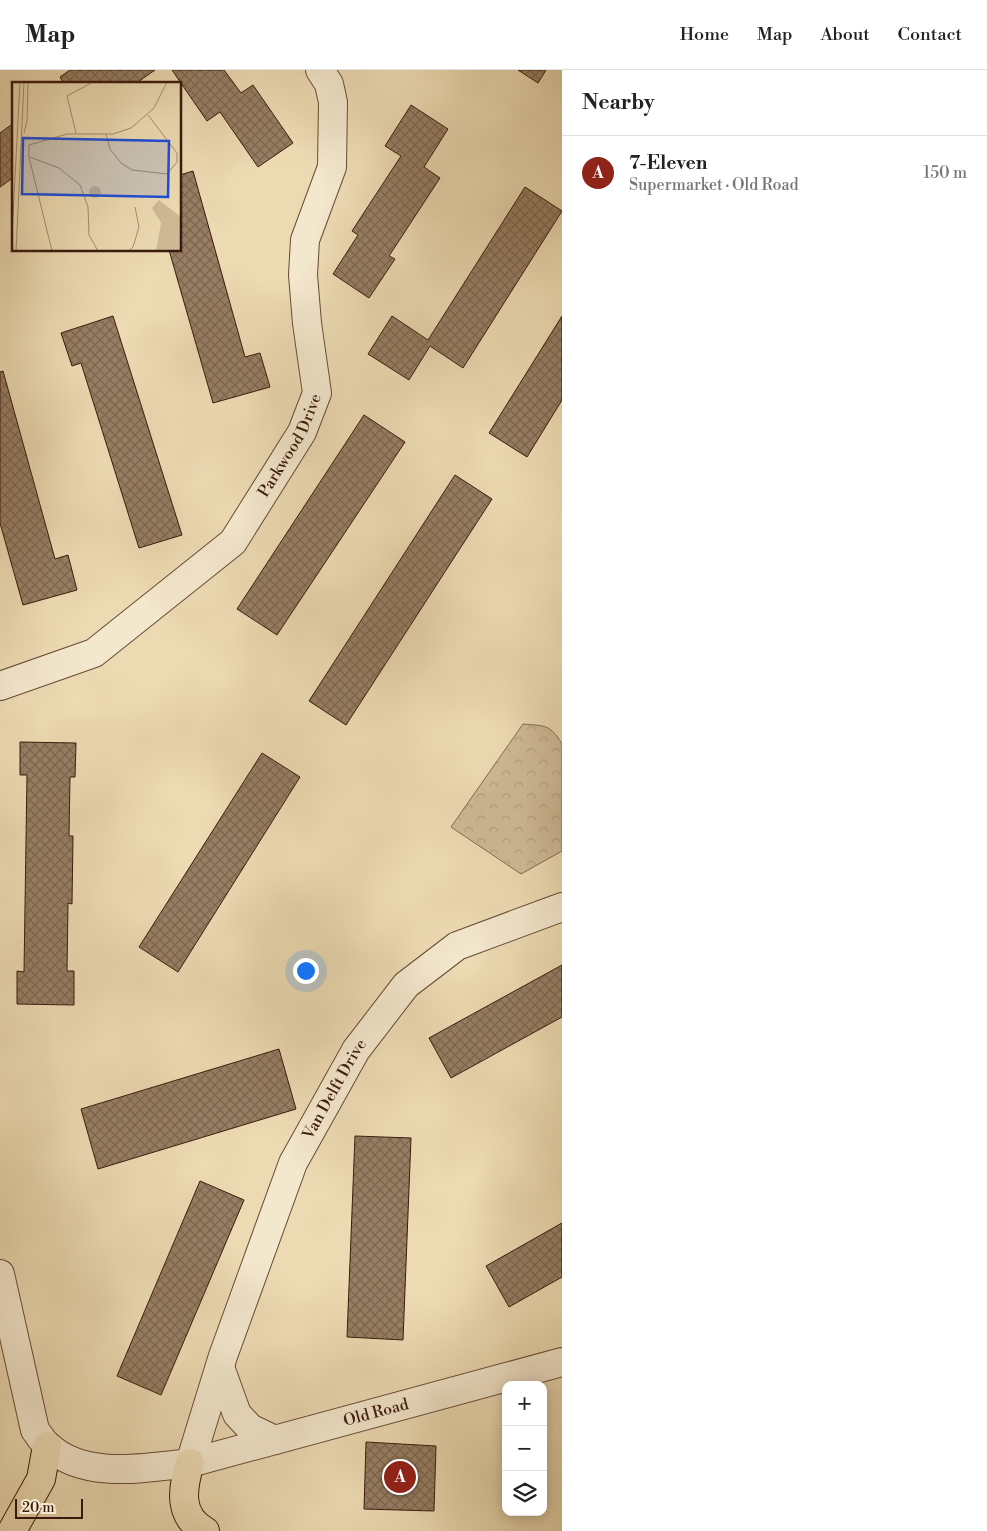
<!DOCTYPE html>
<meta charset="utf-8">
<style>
body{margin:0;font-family:"Libre Bodoni",serif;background:#f6f6f6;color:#222}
.controls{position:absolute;right:15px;bottom:15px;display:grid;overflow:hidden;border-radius:10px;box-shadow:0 2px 12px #0003}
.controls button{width:45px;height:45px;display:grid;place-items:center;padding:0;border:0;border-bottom:1px solid #e0e0e0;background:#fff;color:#222;font:25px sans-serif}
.scale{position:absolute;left:15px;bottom:12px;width:68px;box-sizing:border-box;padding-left:5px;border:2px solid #3b1a0d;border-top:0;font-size:14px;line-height:18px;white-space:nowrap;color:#3b1a0d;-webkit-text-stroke:4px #f3e7cd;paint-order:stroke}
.you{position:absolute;left:305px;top:900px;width:18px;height:18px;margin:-12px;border:4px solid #fff;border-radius:50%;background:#1a73e8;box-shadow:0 0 0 8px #1a73e833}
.badge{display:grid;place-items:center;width:32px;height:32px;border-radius:50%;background:#8f2418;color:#fff;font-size:16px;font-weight:700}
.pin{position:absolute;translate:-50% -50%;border:2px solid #fff;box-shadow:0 1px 5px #0006}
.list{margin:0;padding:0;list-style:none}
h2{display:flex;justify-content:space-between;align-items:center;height:65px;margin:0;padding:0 20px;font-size:21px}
h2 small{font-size:16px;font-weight:400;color:#767676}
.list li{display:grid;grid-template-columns:32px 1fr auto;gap:15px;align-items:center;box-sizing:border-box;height:75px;padding:0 20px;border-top:1px solid #e0e0e0}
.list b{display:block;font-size:19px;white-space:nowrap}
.list p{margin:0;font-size:16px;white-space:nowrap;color:#767676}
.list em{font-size:16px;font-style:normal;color:#767676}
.icon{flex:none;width:28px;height:28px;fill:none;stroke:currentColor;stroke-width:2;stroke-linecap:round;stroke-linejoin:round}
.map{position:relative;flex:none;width:562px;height:1461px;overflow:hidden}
header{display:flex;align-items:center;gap:30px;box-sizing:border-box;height:70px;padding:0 25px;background:#fff;border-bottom:1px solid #e0e0e0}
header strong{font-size:24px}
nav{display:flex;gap:28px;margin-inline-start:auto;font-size:18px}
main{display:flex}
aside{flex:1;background:#fff}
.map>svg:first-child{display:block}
.forest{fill:url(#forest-crowns);stroke:#846a52}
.building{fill:url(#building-cross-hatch);stroke:#3b1a0d}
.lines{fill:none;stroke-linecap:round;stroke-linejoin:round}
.minor-casing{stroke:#674a36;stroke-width:30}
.highway-casing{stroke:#3b1a0d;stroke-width:30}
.minor{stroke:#f3e7cd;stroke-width:28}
.highway{stroke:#ecdab2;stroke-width:28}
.labels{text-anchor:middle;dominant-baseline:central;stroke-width:4.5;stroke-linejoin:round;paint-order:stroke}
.street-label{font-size:16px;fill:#3b1a0d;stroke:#f3e7cd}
.inset-road{fill:none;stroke:#a58d70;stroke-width:1}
.view{fill:#1d4ed8;fill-opacity:0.15;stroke:#1d4ed8;stroke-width:2.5}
.inset-edge{fill:none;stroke:#3b1a0d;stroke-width:2.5}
</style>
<header>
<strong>Map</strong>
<nav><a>Home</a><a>Map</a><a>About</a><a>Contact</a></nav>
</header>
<main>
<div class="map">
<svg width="562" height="1461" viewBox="0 0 562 1461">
<defs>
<pattern id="forest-crowns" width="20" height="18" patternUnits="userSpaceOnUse" patternTransform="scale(1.25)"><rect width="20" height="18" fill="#ceb996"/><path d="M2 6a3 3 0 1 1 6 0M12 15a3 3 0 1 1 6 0" fill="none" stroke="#b29e80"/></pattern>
<pattern id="building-cross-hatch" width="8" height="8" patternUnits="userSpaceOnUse" patternTransform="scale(1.25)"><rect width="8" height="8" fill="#977e63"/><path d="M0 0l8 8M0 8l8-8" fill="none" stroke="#7c6650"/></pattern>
</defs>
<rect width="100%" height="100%" fill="#ecdab2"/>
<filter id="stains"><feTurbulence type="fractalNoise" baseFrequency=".004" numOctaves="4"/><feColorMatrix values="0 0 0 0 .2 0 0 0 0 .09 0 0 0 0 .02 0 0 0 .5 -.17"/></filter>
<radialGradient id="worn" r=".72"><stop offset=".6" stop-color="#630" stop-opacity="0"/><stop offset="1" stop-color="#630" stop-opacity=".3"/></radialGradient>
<path class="forest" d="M523,654C545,656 550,654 562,674V781L521,804L451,757Z"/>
<g class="building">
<polygon points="70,0 155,0 135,14 64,14 60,7"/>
<polygon points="172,0 224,0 241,23 253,15 293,73 258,97 220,42 207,51"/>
<polygon points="518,0 546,0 538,13"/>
<polygon points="411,35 448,59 424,97 440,108 389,186 395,189 369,228 333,204 358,165 352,161 401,86 385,76"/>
<polygon points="11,55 14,59 14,107 0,117 0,63"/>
<polygon points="193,101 245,287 260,283 270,317 213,333 169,180 180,180 180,105"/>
<polygon points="525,117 562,141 463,298 430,276 409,310 368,284 392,246 428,270"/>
<polygon points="113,246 182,465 139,478 81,293 72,296 61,263"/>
<polygon points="562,246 562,330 527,387 489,363"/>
<polygon points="3,301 55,489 68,485 77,520 23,535 0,453 0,302"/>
<polygon points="364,345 405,372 277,565 237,539"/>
<polygon points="455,405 492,429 346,655 309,631"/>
<polygon points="20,672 76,673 75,707 70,707 69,766 73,766 72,834 68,833 67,901 74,901 74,935 17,934 17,901 24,902 27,705 20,705"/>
<polygon points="262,683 300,707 178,902 139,877"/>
<polygon points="562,895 562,947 451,1008 429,968"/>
<polygon points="279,979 296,1039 98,1099 81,1039"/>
<polygon points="355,1066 411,1068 403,1270 347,1267"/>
<polygon points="200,1111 244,1130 161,1325 117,1306"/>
<polygon points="562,1153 562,1207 509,1237 486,1196"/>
<polygon points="366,1372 436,1376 434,1441 364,1439"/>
</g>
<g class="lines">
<defs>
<g id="minor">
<path id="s1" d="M0,616L94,583L233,472L302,362L317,323L307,253L303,205L305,170L332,97L333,32L329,14L320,0"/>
<path id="s2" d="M0,1204L35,1360C39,1365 42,1371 47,1375C83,1410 145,1398 190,1393L562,1292"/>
<polyline points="220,1297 237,1344 250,1358 275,1370"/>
<path id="s3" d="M190,1393L223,1286L293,1093L356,980L406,915L457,876L562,837"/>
</g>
<g id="highway">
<path d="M190,1393C182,1419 178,1446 205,1461"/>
<polyline points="12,1461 41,1409 47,1376"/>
</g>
</defs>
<use href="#minor" class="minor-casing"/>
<use href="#highway" class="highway-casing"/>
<use href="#minor" class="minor"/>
<use href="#highway" class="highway"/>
</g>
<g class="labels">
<g class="street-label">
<text stroke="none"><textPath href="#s1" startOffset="390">Parkwood Drive</textPath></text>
<text stroke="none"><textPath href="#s3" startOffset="402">Van Delft Drive</textPath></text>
<text stroke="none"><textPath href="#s2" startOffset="521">Old Road</textPath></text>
</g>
</g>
<g transform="translate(12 12)">
<rect width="169" height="169" fill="#ecdab2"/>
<path d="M77 110a6 6 0 1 1 12 0a6 6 0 1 1-12 0ZM147,118L169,135V169H144L149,141L140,126Z" fill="#ceb996"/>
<path class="inset-road" d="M12,51L15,39L16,0M64,51L55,14L81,0M94,52L98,67L109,81L120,88L155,92L165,80V71L136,33M18,75L47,86L68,103L76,125L77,153L86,169M0,153L8,0M4,169L12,0M40,169L17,75V63L55,52H101L119,46L142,26L155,0M116,169L121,165L127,145L123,125"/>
<path class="view" d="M11,56L157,59L156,115L10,112Z"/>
<rect width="169" height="169" class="inset-edge"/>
</g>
<rect width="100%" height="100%" filter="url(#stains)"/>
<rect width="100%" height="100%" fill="url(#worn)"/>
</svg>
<div class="controls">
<button>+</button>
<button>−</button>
<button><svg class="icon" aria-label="layers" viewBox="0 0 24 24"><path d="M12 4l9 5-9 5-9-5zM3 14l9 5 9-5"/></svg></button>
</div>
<div class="scale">20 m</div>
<div class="you"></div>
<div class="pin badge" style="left:400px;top:1407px">A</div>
</div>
<aside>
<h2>Nearby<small></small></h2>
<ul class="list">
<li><span class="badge">A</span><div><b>7-Eleven</b><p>Supermarket · Old Road</p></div><em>150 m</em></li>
</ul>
</aside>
</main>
